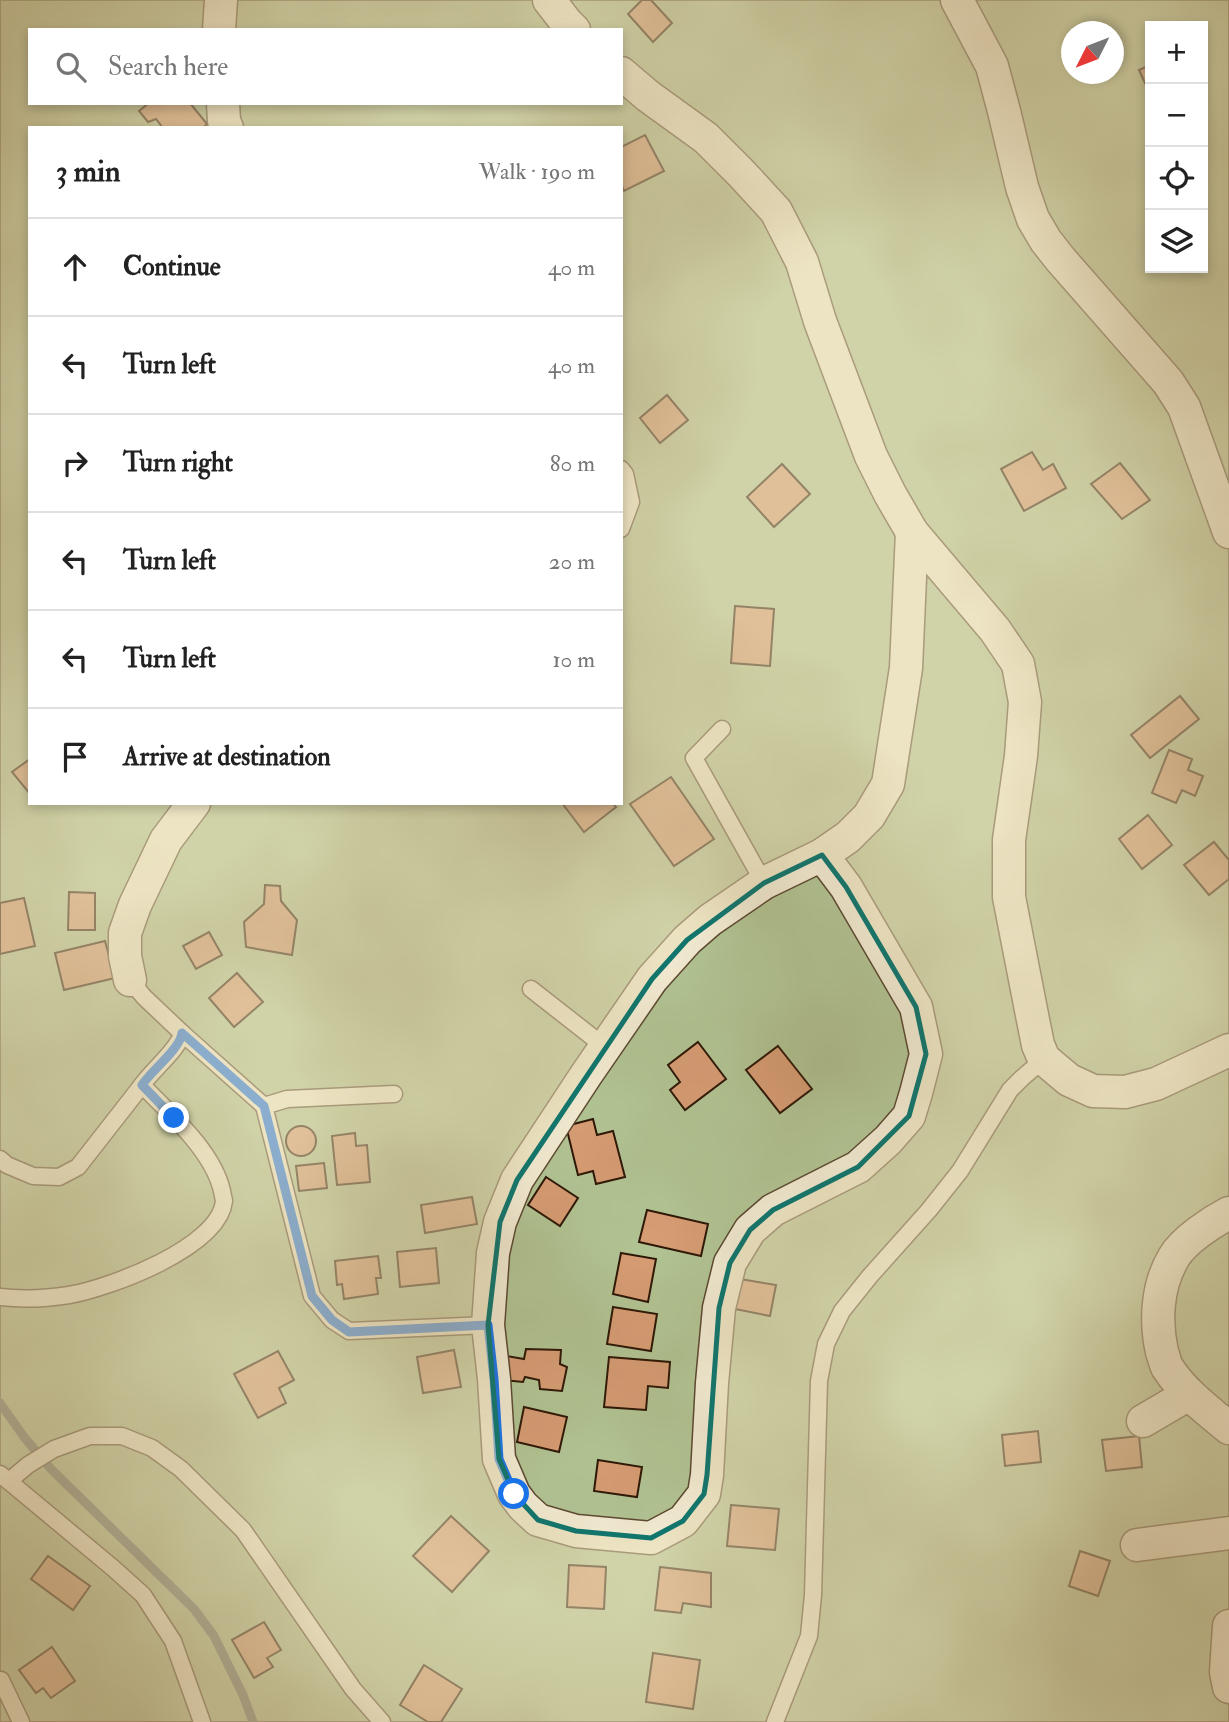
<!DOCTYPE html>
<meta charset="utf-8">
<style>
body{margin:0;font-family:"IM FELL Double Pica",serif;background:#f6f6f6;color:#222}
.controls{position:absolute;right:21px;top:21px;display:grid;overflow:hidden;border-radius:0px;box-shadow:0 4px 10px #0003}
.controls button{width:63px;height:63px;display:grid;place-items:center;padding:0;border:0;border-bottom:2px solid #e0e0e0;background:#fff;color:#222;font:35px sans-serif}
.compass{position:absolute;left:1061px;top:21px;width:63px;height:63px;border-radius:50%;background:#fff;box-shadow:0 4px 10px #0003;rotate:228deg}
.stop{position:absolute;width:21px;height:21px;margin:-16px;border:5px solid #1a73e8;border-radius:50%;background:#fff}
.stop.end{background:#1a73e8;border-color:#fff;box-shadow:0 2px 7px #0008}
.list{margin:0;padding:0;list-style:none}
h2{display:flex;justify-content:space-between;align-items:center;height:91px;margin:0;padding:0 28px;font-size:30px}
h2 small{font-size:23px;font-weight:400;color:#767676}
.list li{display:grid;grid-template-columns:46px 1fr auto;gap:21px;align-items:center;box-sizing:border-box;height:98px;padding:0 28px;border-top:2px solid #e0e0e0}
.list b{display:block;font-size:26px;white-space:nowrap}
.list em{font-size:23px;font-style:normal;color:#767676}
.icon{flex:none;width:38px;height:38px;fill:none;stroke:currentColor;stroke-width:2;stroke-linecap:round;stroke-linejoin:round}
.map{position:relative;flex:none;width:1229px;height:1722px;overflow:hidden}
.search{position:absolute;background:#fff;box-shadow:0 4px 10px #0003;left:28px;top:28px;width:595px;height:77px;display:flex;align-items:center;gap:18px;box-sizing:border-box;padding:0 24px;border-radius:0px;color:#767676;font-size:26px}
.panel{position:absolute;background:#fff;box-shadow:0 4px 10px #0003;left:28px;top:126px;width:595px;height:679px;border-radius:0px}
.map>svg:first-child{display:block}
.green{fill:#b1c393;stroke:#6f6d4c;stroke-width:2;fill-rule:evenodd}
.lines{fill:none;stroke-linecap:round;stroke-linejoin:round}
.stream{stroke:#6e7970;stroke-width:9}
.building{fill:#d69c74;stroke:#2d1706;stroke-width:2}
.service-casing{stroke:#5c4932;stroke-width:19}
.minor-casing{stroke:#5c4932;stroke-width:35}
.service{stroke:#f1ead1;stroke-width:16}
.minor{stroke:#f1ead1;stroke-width:32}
.route{stroke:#1a73e8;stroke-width:9}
.marked{fill:none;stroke:#0f766e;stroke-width:5;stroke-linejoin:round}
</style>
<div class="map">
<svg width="1229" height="1722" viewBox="0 0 1229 1722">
<rect width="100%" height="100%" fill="#eadfb8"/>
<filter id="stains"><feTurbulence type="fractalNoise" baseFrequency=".00286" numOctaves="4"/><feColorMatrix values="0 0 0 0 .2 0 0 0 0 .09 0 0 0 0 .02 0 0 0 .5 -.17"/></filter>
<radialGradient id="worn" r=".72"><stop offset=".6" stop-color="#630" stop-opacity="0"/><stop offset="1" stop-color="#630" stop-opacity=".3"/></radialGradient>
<path class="green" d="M0,0H1229V1722H0ZM1150,26H1203V268H1150ZM30,30H621V103H30ZM1072,32H1114V74H1072ZM30,128H621V803H30Z"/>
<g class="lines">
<polyline class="stream" points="0,1403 24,1437 51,1469 194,1609 214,1636 243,1695 253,1722"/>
</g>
<g class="building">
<polygon points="642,0 651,0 672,23 653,42 628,14"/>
<polygon points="1150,65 1150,94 1139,70"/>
<polygon points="149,103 190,103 207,124 203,128 163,128 156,119 148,122 139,111"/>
<polygon points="645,135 664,171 624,191 621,184 621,147"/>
<polygon points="667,395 688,420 660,443 640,418"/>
<polygon points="1032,452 1043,470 1053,464 1066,488 1024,511 1001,469"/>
<polygon points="1120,463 1150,500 1122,519 1091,484"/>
<polygon points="782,464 810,494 774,527 747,497"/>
<polygon points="735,606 774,609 770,666 731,663"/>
<polygon points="1180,696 1199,719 1150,758 1131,735"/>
<polygon points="1169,750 1192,759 1188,770 1203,776 1195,796 1182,790 1176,803 1152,793"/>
<polygon points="30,759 30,794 12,772"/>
<polygon points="671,777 714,839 674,866 630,804"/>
<polygon points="562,803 613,803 616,807 584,832"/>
<polygon points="1148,815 1172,845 1142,869 1119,839"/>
<polygon points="1214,842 1229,860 1229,879 1209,895 1184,865"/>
<polygon points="265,885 280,886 281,901 297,920 292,955 246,947 244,922 264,904"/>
<polygon points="69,892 95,893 95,930 68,930"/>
<polygon points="24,898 35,946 0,954 0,903"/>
<polygon points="209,932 222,955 196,969 183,946"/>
<polygon points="105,941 115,978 64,990 55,953"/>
<polygon points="237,973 263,1002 234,1027 209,998"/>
<polygon points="698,1042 726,1079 685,1110 670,1090 680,1082 668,1065"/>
<polygon points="778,1046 812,1089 780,1113 746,1070"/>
<polygon points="593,1119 597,1135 613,1131 625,1177 596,1184 593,1171 578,1175 566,1126"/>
<circle cx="301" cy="1141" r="15"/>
<polygon points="355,1133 356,1146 367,1145 370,1182 337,1185 332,1136"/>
<polygon points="324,1163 327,1188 299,1191 296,1166"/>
<polygon points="546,1177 578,1198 560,1226 528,1205"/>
<polygon points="472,1197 477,1224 425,1233 421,1205"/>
<polygon points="647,1210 708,1224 701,1256 639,1242"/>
<polygon points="436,1248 439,1283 400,1287 397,1252"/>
<polygon points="621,1253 656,1259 648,1302 613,1294"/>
<polygon points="378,1256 381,1278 376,1278 378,1294 344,1299 342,1284 337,1285 335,1261"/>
<polygon points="740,1279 776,1285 770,1316 735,1309"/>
<polygon points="613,1307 657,1314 651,1351 607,1344"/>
<polygon points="526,1349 561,1350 560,1364 567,1367 562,1391 540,1389 539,1380 525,1377 523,1382 503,1380 506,1356 524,1359"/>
<polygon points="454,1350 461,1387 423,1393 417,1357"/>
<polygon points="278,1351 294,1380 279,1388 286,1403 258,1418 234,1374"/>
<polygon points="609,1357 670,1362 668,1388 648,1386 646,1410 604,1407"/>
<polygon points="524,1407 567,1417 559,1452 517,1442"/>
<polygon points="1038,1431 1041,1462 1005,1466 1002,1435"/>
<polygon points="1139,1436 1142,1467 1106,1471 1102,1440"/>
<polygon points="598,1460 642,1467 637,1497 594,1491"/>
<polygon points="731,1505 779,1509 775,1550 727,1546"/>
<polygon points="451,1516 489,1551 452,1592 413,1556"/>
<polygon points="1080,1551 1110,1561 1098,1596 1069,1586"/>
<polygon points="48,1556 90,1586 73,1610 31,1579"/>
<polygon points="569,1565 606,1567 604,1609 567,1607"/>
<polygon points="660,1567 711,1573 711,1607 683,1603 681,1613 655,1610"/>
<polygon points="264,1622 281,1650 267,1658 273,1667 254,1678 232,1640"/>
<polygon points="52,1647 75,1681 51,1698 43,1688 36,1693 19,1670"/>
<polygon points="653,1653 700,1660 693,1709 646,1702"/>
<polygon points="424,1665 462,1689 441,1722 428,1722 400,1705"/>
</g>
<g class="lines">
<defs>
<g id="service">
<polyline points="621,469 625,474 631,502 621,529"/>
<polyline points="722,729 694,758 764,883"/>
<polyline points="531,989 605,1047"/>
<polyline points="182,1033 264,1106"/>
<polyline points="394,1094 287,1099 264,1106 312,1296 332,1320 349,1331 488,1325"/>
<polyline points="0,1159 7,1165 33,1176 59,1177 78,1167 142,1085"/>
<path d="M0,1297C25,1300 44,1299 69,1295C109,1288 219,1248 224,1201C224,1200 222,1192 222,1191C213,1151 170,1114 142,1085C152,1070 180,1048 182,1033L144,997L130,980"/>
<polyline points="0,1474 113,1568 143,1595 173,1641 202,1722"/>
<polyline points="9,1481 28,1465 54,1449 90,1436 122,1436 152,1448 181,1469 243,1530 353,1689 382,1722"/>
<polyline points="1,1680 21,1722"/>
<polyline points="775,1722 809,1636 813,1595 819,1381 826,1344 842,1311 870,1276 929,1210 960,1171 1010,1090 1022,1078 1044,1059"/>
</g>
<g id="minor">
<polyline points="549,0 566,22 574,30"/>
<polyline points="957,0 992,66 1004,111 1022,187 1033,219 1046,241 1061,260 1168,382 1184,407 1229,532"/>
<polyline points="219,30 221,0"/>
<polyline points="621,73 648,96 706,138 741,173 776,211 802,262 820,321 871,456 890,494 912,532 995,630 1018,664 1025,702 1021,756 1009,840 1009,897 1033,1020 1038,1045 1044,1059 1069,1080 1093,1091 1125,1092 1156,1084 1229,1050"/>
<polyline points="223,103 224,121 227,128"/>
<polygon points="822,855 846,887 916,1007 926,1054 916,1093 909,1116 888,1140 858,1167 773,1210 750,1230 730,1263 719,1308 712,1383 707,1475 704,1494 683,1521 651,1538 576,1531 538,1520 523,1506 514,1494 499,1459 494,1379 488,1325 493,1253 500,1222 517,1180 586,1075 652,979 687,940 710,920 764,883"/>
<polyline points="822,855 848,837 869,816 888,784 906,668 912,532"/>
<polyline points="130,980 125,956 125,933 135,905 166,840 194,803"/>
<path d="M1229,1213C1212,1222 1184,1240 1174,1257C1157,1285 1155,1321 1162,1352C1164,1357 1165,1363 1167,1367C1183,1392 1207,1410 1229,1428"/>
<polyline points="1143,1421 1189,1394"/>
<polyline points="1137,1545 1229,1533"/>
<polyline points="1229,1626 1226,1672 1229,1687"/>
</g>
</defs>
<use href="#service" class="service-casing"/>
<use href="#minor" class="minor-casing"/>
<use href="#service" class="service"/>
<use href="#minor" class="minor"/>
</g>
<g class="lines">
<path class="route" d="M174,1118L142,1085C152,1070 180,1049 182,1033L264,1106L312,1296L332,1320L349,1332L488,1325L494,1379L499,1459L514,1494"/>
</g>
<path d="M0 0H1229V1722H0ZM822,855L846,887L916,1007L926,1054L909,1116L858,1167L773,1210L750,1230L730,1263L719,1308L707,1475L704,1494L683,1521L651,1538L576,1531L538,1520L514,1494L499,1459L488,1325L500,1222L517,1180L652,979L687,940L764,883Z" fill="#eadfb8" fill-opacity=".55" fill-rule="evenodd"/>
<path class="marked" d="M822,855L846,887L916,1007L926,1054L909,1116L858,1167L773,1210L750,1230L730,1263L719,1308L707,1475L704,1494L683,1521L651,1538L576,1531L538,1520L514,1494L499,1459L488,1325L500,1222L517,1180L652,979L687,940L764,883Z"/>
<rect width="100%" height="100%" filter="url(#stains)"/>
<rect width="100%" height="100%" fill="url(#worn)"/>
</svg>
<div class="controls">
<button>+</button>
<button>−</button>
<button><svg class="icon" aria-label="locate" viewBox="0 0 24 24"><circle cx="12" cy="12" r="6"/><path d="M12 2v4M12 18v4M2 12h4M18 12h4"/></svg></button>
<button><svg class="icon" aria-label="layers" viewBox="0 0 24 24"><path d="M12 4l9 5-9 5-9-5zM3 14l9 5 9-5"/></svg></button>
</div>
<svg class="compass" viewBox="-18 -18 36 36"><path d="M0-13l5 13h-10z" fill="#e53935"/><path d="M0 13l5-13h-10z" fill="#767676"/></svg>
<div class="stop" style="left:514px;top:1494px"></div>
<div class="stop end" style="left:174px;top:1118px"></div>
<div class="search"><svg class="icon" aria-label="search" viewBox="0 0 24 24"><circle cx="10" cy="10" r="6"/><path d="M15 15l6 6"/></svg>Search here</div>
<section class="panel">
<h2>3 min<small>Walk · 190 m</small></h2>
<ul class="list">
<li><svg class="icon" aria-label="ahead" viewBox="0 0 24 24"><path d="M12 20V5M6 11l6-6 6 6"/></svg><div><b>Continue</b></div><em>40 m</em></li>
<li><svg class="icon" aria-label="left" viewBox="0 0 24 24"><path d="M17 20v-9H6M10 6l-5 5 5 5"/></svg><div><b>Turn left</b></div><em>40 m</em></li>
<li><svg class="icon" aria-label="right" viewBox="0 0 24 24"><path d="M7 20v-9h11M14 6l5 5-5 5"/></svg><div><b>Turn right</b></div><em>80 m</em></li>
<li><svg class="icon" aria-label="left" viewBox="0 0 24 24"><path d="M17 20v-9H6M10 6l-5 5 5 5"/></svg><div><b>Turn left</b></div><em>20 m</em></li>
<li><svg class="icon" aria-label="left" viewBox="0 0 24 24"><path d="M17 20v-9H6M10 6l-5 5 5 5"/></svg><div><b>Turn left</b></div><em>10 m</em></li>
<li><svg class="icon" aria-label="arrive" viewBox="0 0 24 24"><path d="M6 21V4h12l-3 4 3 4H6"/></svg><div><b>Arrive at destination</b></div></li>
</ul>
</section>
</div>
